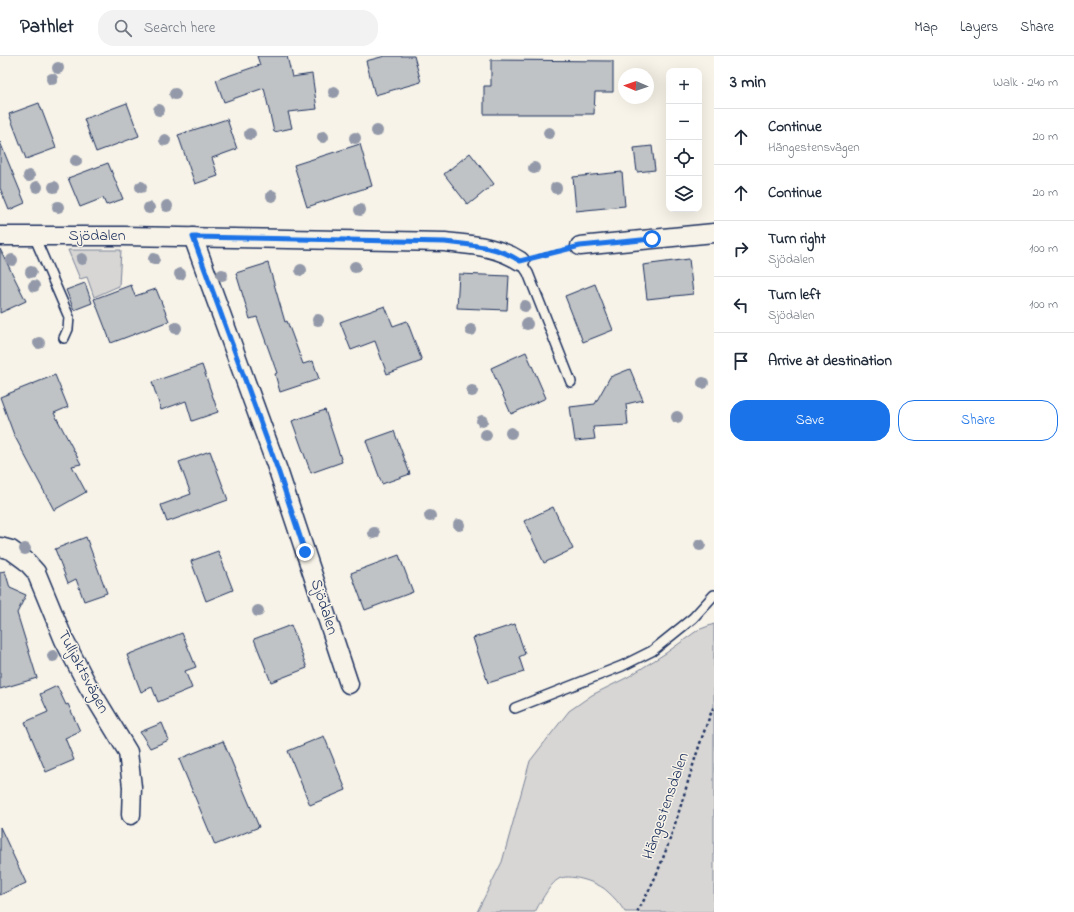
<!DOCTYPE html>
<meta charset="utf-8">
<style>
body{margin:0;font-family:"Indie Flower",sans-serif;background:#f2f2f3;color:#1f2937}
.controls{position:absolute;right:12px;top:12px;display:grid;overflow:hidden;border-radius:8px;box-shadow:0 4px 16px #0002}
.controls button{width:36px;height:36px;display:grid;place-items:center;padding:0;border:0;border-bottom:1px solid #e0e1e3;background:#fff;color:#1f2937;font:20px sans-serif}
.compass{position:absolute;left:618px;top:12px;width:36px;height:36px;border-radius:50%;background:#fff;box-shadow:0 4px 16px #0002;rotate:272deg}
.stop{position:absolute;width:12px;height:12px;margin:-9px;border:3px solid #1a73e8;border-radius:50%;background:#fff}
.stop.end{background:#1a73e8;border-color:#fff;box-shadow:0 1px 4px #0008}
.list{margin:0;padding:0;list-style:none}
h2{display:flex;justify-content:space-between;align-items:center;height:52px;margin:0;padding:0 16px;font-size:17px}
h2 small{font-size:13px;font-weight:400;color:#747a83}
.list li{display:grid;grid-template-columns:26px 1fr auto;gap:12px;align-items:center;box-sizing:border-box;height:56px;padding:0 16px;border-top:1px solid #e0e1e3}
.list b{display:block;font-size:15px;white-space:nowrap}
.list p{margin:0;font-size:13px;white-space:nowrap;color:#747a83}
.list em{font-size:13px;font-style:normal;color:#747a83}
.actions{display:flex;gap:8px;padding:12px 16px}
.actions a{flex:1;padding:9px 0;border:1px solid #1a73e8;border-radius:16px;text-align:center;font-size:14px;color:#1a73e8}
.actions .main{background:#1a73e8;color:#fff}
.icon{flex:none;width:22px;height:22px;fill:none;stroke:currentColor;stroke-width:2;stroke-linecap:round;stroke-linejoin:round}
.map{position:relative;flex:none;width:714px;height:856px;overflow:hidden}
header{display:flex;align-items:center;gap:24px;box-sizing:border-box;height:56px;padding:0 20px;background:#fff;border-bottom:1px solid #e0e1e3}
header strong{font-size:19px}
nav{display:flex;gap:22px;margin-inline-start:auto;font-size:14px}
.search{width:280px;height:36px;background:#f2f2f3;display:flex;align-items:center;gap:10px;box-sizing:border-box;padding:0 14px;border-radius:16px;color:#747a83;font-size:15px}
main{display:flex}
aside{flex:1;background:#fff}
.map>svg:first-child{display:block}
.green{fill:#d7d6d4;stroke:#798299}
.building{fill:#c0c3c5;stroke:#1b2f5e}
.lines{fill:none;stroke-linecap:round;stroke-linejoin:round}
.lane-casing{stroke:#1b2f5e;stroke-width:12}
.street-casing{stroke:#1b2f5e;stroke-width:21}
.path{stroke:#1b2f5e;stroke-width:2.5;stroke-dasharray:3 3;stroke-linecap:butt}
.lane{stroke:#f7f3e8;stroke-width:9}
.street{stroke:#f7f3e8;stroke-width:18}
.tree{fill:#9399a9}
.route{stroke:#1a73e8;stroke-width:5}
.labels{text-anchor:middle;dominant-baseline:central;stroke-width:3;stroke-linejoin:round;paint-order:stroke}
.street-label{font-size:16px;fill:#1b2f5e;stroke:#f7f3e8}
</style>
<header>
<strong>Pathlet</strong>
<div class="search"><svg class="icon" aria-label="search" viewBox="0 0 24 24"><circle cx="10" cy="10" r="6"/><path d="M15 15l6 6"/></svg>Search here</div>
<nav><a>Map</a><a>Layers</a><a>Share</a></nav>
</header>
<main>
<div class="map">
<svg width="714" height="856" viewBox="0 0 714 856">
<rect width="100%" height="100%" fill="#f7f3e8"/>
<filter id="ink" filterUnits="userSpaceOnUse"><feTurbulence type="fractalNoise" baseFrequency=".025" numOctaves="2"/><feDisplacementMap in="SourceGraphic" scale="8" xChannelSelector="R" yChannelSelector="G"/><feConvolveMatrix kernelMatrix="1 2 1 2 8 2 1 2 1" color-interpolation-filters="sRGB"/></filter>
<g filter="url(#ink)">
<g class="green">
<polygon points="68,194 121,194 119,230 94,241 87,221 80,223"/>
<path d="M714,568V856H625C620,848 614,841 607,835C599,827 572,818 561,822C551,825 540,847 535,856H477L502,806L530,705L569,655L592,639L628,621L666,597L698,574Z"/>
</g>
<g class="building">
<polygon points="257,0 287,0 292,21 312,18 317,53 288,56 292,72 274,76 264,32 224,46 216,24 260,9"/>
<polygon points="385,0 414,0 421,26 375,39 366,5"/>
<polygon points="491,4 613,5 613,36 595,36 594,58 484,58 484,30 491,30"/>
<polygon points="39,47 56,92 26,103 9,58"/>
<polygon points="127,47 139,80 96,96 84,63"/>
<polygon points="227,63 237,93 212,102 218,120 195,128 178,79"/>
<polygon points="0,86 25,147 9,154 0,132"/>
<polygon points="360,88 372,130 307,151 294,109"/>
<polygon points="652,90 655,114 637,116 634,92"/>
<polygon points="470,97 494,128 468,149 444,118"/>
<polygon points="108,107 123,143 106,149 103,142 80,151 68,122"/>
<polygon points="622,116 625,150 576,155 573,121"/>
<polygon points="0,193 26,245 0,257"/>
<polygon points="689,203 693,238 647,243 643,209"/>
<polygon points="268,207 285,266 287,265 303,308 313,305 319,323 280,336 275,318 277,317 257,261 250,263 236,217"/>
<polygon points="459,218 509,220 507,254 457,252"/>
<polygon points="85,227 92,247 74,254 66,234"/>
<polygon points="595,228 613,274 583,286 565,240"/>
<polygon points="131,229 135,240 156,233 169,265 111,287 94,243"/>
<polygon points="385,250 393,270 407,265 422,305 387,318 375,285 351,294 340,266"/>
<polygon points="526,296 546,342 511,358 491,312"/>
<polygon points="202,309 218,356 192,365 186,345 161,354 152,326"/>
<polygon points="630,313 643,344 626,348 628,369 593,371 595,383 575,385 570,351 595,348 610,321"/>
<polygon points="55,319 68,351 54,357 81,408 72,410 86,436 54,454 14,379 0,341"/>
<polygon points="325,354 342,406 311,417 292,365"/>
<polygon points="394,375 410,418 382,428 366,385"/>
<polygon points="210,395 228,444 167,466 161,449 191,438 179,406"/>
<polygon points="553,451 573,493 544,507 524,465"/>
<polygon points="86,481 107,537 84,545 76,523 68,527 55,493"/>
<polygon points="218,495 233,534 206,545 191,505"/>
<polygon points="399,499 413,536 365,554 351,517"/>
<polygon points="5,515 10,532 26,539 17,557 37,622 0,633 0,516"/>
<polygon points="515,568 525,598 519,601 524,616 488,627 473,582"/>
<polygon points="291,569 307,612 271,626 254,583"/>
<polygon points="182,577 196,611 185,615 192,632 158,646 152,631 141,636 127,599"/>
<polygon points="57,630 66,649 68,648 80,675 65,682 74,704 46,716 25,666 48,656 40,638"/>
<polygon points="162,667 169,684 150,692 140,676"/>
<polygon points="324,680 346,734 310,749 288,695"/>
<polygon points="223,685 259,771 215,789 179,703"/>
<polygon points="0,771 26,827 0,839"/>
</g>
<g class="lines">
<defs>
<g id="lane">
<polyline points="34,180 69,261 68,273 64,282"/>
<polyline points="520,205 528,217 571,326"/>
<polyline points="515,652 622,610 652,595 693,562 714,539"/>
</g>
<g id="street">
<path d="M0,180H124L445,186C472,189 497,190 520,205"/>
<polyline points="193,181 279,417 349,628"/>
<polyline points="580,190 714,177"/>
<polyline points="0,491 11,494 26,505 36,516 64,584 88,630 128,696 132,731 131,759"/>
</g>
</defs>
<use href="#lane" class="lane-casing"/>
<use href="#street" class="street-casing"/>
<g class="path">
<polyline points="538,200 561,194"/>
<path d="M637,856C675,794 686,716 714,650"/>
</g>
<use href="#lane" class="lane"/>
<use href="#street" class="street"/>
</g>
<g class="tree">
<circle cx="58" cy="12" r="6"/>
<circle cx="52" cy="23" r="6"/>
<circle cx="334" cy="36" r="6"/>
<circle cx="175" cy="38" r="6"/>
<circle cx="159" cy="54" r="6"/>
<circle cx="377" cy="75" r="6"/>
<circle cx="549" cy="77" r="6"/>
<circle cx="250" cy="78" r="6"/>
<circle cx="323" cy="81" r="6"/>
<circle cx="355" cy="82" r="6"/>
<circle cx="165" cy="84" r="6"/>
<circle cx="76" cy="105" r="6"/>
<circle cx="534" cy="112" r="6"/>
<circle cx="29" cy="120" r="6"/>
<circle cx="37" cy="131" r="6"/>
<circle cx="54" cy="131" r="6"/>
<circle cx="141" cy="131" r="6"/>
<circle cx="556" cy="132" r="6"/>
<circle cx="272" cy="140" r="6"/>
<circle cx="167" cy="150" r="6"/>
<circle cx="58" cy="151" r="6"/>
<circle cx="149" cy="152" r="6"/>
<circle cx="360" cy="154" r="6"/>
<circle cx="82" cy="203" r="6"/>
<circle cx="154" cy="203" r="6"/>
<circle cx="12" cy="204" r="6"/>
<circle cx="355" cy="211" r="6"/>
<circle cx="301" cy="214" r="6"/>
<circle cx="31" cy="216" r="6"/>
<circle cx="180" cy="218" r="6"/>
<circle cx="222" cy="219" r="6"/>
<circle cx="34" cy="230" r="6"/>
<circle cx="525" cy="250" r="6"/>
<circle cx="318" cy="264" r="6"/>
<circle cx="527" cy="268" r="6"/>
<circle cx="176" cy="272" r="6"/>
<circle cx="471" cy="274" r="6"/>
<circle cx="39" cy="287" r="6"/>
<circle cx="703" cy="327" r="6"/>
<circle cx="472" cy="335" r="6"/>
<circle cx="677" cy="361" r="6"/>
<circle cx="482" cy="365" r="6"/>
<circle cx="511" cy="377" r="6"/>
<circle cx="486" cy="379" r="6"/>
<circle cx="430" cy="460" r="6"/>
<circle cx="459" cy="469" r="6"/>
<circle cx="374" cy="477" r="6"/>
<circle cx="700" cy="489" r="6"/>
<circle cx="25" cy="493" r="6"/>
<circle cx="258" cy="555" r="6"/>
<circle cx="53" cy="600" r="6"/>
</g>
</g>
<g class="lines" filter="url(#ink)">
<path class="route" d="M305,496L279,417L193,181L445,186C472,189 497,190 520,205L580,190L652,183"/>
</g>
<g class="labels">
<g class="street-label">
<text x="97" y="180">Sjödalen</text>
<text transform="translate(324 551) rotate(72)">Sjödalen</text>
<text transform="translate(83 616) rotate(62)">Tulljaktsvägen</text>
<text transform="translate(666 750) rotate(-71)">Hängestensdalen</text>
</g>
</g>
</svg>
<div class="controls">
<button>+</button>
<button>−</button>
<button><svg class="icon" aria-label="locate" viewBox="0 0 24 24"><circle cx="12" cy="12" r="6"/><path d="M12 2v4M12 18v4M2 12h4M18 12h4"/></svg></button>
<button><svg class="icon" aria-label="layers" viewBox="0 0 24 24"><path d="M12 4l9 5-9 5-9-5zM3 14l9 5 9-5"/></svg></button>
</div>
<svg class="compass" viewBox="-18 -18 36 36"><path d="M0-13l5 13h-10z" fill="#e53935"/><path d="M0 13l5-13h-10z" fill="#747a83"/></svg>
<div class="stop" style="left:652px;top:183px"></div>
<div class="stop end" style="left:305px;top:496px"></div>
</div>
<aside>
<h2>3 min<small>Walk · 240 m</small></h2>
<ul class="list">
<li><svg class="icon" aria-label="ahead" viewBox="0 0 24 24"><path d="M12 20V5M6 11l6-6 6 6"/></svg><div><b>Continue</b><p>Hängestensvägen</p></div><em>20 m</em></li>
<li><svg class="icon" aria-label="ahead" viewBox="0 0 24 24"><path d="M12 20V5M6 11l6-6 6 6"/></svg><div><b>Continue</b></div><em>20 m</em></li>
<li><svg class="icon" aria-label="right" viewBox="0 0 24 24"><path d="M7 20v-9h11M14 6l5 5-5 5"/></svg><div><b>Turn right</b><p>Sjödalen</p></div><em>100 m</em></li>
<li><svg class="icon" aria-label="left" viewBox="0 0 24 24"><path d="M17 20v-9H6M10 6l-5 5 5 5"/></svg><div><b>Turn left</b><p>Sjödalen</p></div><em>100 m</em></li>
<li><svg class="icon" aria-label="arrive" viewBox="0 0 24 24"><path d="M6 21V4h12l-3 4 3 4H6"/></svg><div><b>Arrive at destination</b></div></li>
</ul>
<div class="actions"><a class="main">Save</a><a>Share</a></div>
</aside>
</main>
